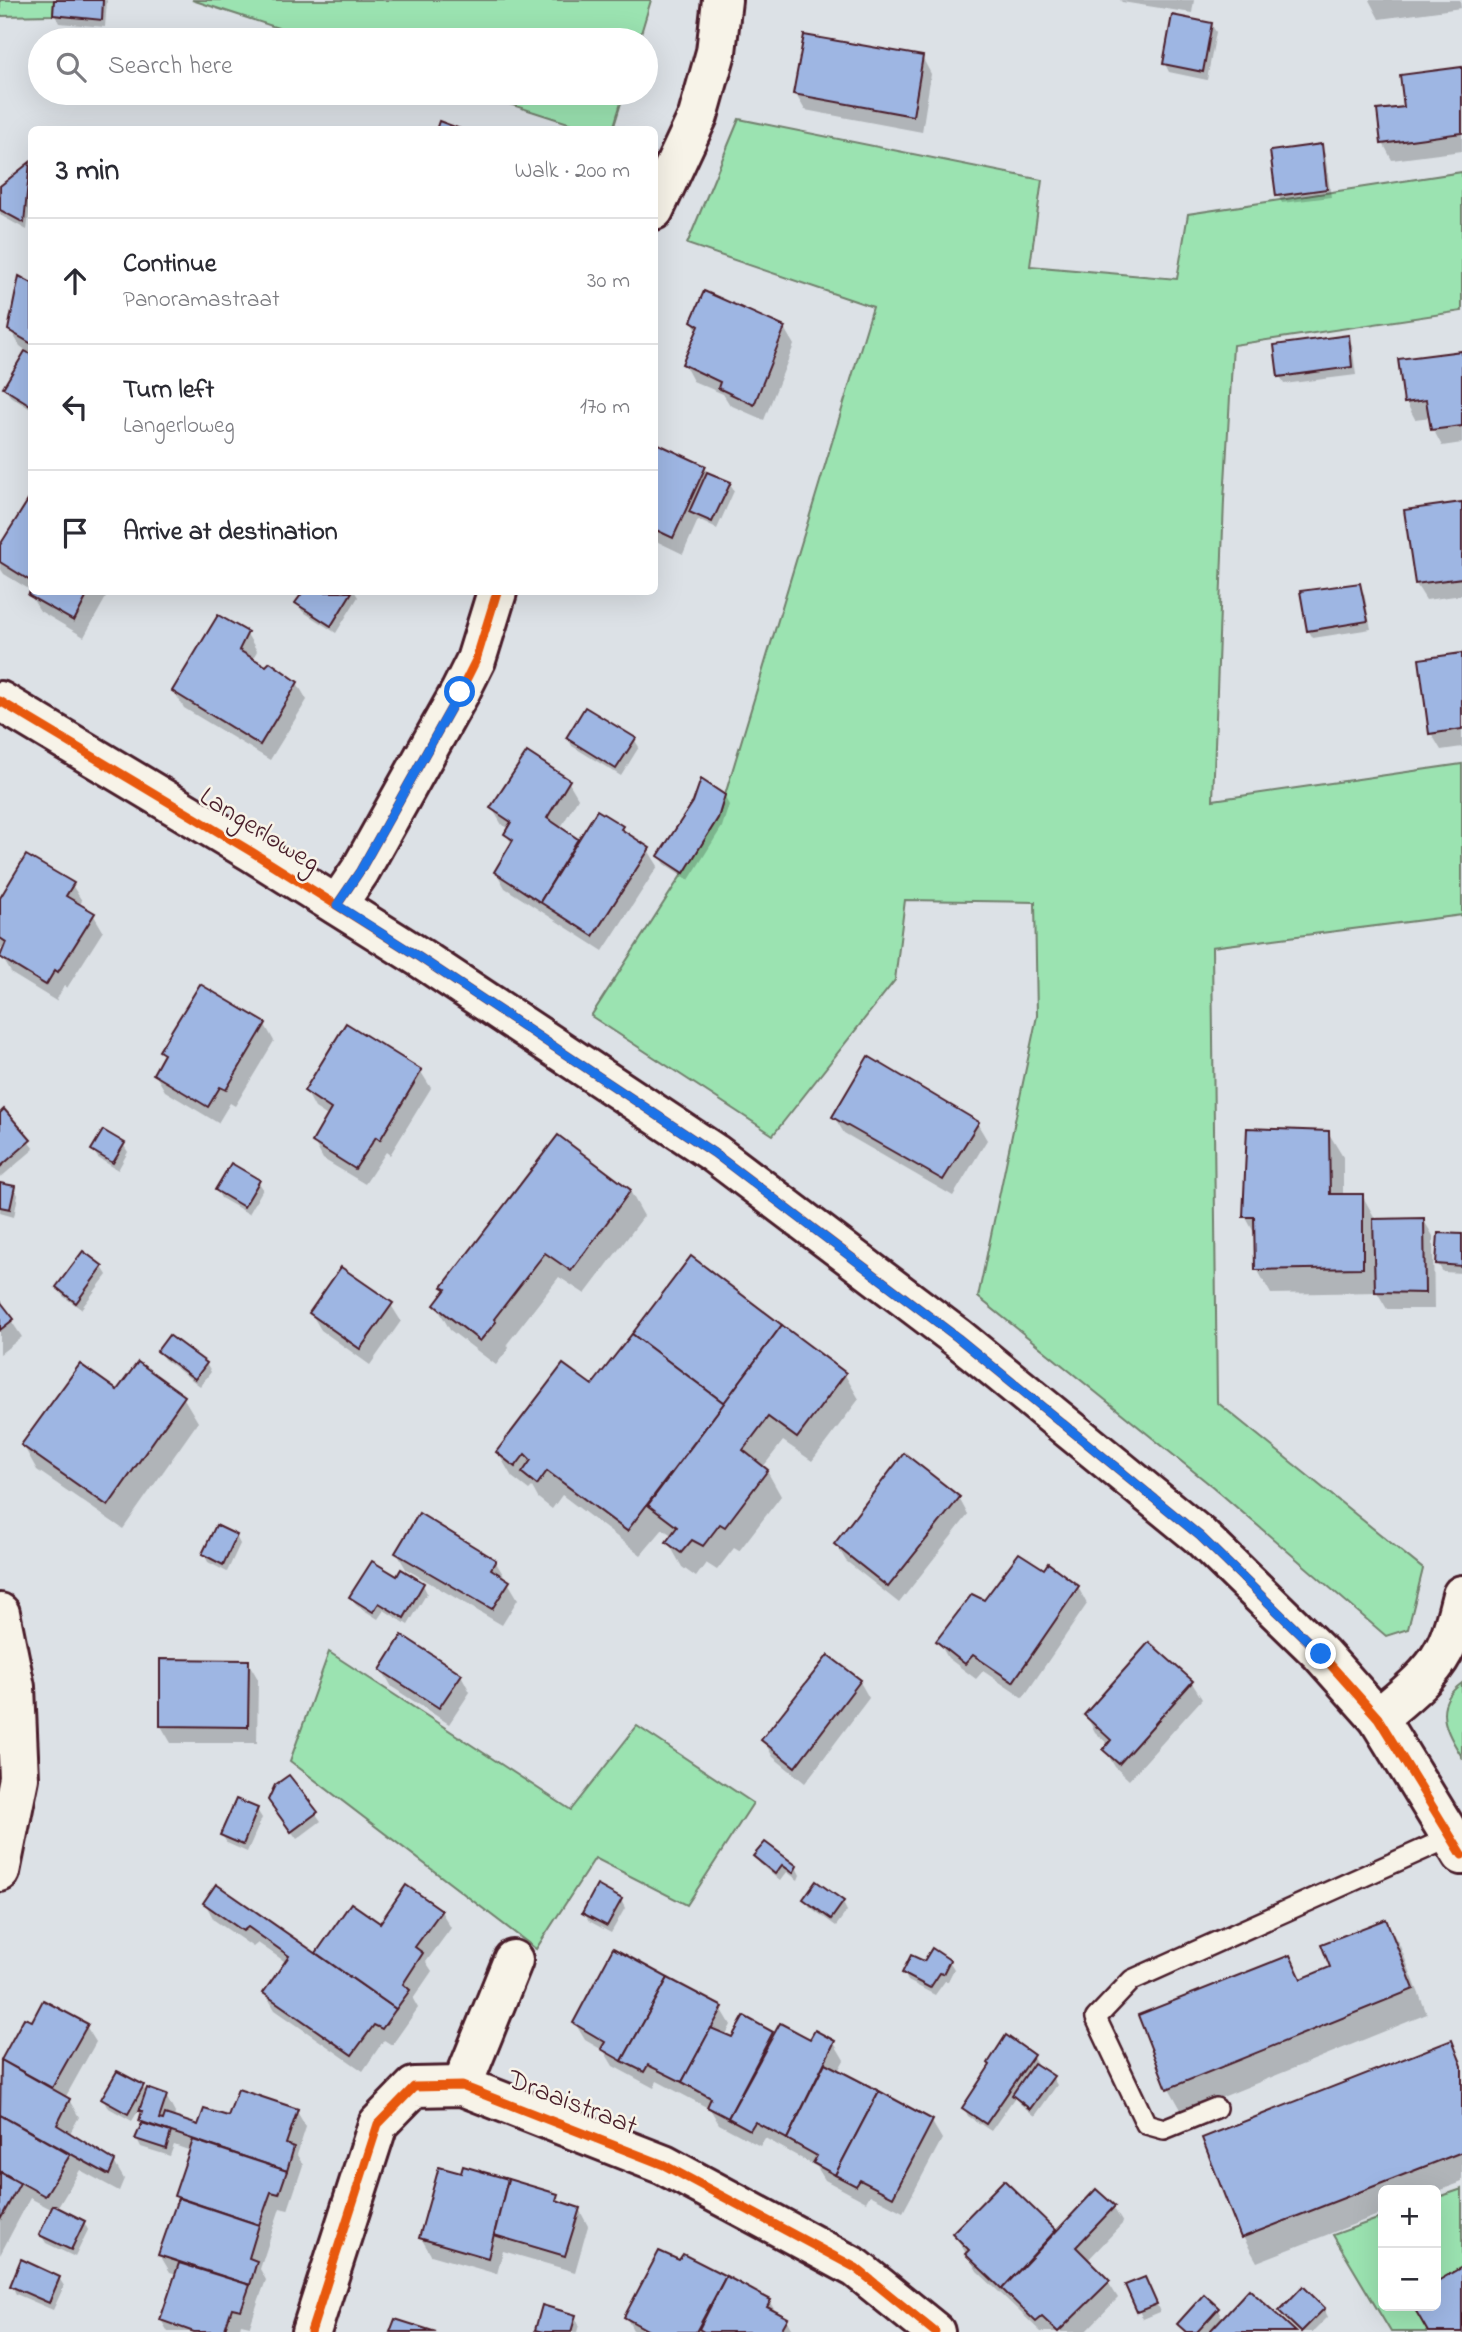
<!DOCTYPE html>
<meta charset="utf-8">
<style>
body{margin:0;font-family:"Indie Flower",sans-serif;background:#f2f2f3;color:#2b2b33}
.controls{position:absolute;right:21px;bottom:21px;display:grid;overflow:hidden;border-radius:10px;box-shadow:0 7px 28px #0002}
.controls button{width:63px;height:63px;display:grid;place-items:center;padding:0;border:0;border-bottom:2px solid #e1e1e2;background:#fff;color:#2b2b33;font:35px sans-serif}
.stop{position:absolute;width:21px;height:21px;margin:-16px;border:5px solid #1a73e8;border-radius:50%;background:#fff}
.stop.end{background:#1a73e8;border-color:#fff;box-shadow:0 2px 7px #0008}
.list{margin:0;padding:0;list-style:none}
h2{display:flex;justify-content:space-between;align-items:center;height:91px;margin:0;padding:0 28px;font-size:30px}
h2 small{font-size:23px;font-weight:400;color:#7c7c81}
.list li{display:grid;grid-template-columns:46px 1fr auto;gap:21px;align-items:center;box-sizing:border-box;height:126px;padding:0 28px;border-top:2px solid #e1e1e2}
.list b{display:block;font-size:26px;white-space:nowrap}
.list p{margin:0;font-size:23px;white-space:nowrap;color:#7c7c81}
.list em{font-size:23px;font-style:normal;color:#7c7c81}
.icon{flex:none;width:38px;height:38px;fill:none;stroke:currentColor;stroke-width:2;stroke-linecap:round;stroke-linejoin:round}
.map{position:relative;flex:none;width:1462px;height:2332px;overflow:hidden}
.search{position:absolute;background:#fff;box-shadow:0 7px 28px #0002;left:28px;top:28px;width:630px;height:77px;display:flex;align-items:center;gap:18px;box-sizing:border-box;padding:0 24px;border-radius:38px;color:#7c7c81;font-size:26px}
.panel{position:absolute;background:#fff;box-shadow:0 7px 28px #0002;left:28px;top:126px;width:630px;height:469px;border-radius:10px}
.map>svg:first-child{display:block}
.green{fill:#9be3b1;stroke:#72816e;stroke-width:2}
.shadow{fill:#0003}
.building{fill:#9eb6e3;stroke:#4a1f2b;stroke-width:2}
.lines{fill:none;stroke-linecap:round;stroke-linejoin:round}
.service-casing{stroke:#4a1f2b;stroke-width:24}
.minor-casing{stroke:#4a1f2b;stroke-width:44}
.tertiary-casing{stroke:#4a1f2b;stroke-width:44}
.service{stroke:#f7f3e8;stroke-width:19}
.minor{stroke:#f7f3e8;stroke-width:38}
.tertiary{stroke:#f7f3e8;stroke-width:38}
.cycleway-casing{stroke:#f7f3e8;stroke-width:13}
.cycleway{stroke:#e8590c;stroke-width:9}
.route{stroke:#1a73e8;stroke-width:9}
.labels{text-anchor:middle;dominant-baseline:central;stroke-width:5;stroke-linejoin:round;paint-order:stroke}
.street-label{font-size:28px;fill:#4a1f2b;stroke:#f7f3e8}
</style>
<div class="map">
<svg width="1462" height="2332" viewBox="0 0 1462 2332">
<rect width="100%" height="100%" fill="#dce1e6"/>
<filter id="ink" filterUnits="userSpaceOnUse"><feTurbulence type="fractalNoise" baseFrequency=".0143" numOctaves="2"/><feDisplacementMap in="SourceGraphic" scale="14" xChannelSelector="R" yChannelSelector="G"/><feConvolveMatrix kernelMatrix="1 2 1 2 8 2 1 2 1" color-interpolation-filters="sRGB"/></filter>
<g filter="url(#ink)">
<g class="green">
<polygon points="0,0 54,0 53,15 0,16"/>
<polygon points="192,0 651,0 639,40 315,40"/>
<polygon points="475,93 624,93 613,129 587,129"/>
<polygon points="739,119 1042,180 1030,266 1177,279 1188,214 1462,172 1462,311 1233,345 1224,500 1213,800 1462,764 1462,915 1212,947 1217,1402 1423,1569 1408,1629 1386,1636 1213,1487 978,1297 1037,1016 1035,902 905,900 895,980 773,1135 591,1016 718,818 873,307 687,244"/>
<polygon points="329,1652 571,1810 637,1726 753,1803 687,1905 595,1858 536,1949 290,1761"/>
<path d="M1462,1683V1757C1446,1731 1431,1705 1462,1683Z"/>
<polygon points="1462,2189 1462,2332 1391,2332 1333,2235 1383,2217 1383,2306 1436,2306 1436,2198"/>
</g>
<g class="shadow">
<polygon points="56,0 107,0 105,27 59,23 55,15"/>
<polygon points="1120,0 1194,0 1192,13 1122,2"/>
<polygon points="1369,0 1460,0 1461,8 1379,19"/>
<polygon points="1211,24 1216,32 1207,80 1169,72 1165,64"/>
<polygon points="922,57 931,74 922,132 805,110 795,93"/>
<polygon points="1462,68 1462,151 1392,160 1383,143 1406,108"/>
<polygon points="410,93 427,93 425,98"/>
<polygon points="1321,146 1325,154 1331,197 1282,203 1278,195"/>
<polygon points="29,164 32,168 32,189 27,230 0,215 0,189"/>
<polygon points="32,285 32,410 10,396 5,388 27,351 20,346 10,329"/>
<polygon points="692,321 784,328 794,345 764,420 730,405 723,394 693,381 684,364 698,332"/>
<polygon points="1348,337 1352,345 1356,375 1284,384 1280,376"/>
<polygon points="1462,352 1462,443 1442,446 1433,429 1431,417 1415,419 1406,402"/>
<polygon points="654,444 704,467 709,474 729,483 734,491 717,529 698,520 683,554 654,540"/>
<polygon points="32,498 32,591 4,574 0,568 0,549"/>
<polygon points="1462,504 1462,595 1426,600 1416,584"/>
<polygon points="1359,585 1364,593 1371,629 1313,638 1308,630"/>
<polygon points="32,592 109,592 84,637 40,611 30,595"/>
<polygon points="305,592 355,592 358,597 336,633 302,611 298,603"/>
<polygon points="219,617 247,634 257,651 252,660 297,683 307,700 270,760 184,708 174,691"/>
<polygon points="1462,654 1462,747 1441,750 1431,733"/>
<polygon points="568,738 634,739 639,747 621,776 572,746"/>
<polygon points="568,781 578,798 560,829 579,842 621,827 626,834 648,850 658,866 603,951 505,888 496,872 512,844 506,834 509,829 502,825 492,808"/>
<polygon points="724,796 729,805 722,827 689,880 665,864 660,856"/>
<polygon points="72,885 82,901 79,906 93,914 103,931 67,988 64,986 56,1001 12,974 2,957 5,950 0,947 0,901"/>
<polygon points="265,1025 274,1041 235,1106 230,1103 218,1123 165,1091 155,1074 165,1057 161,1051"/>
<polygon points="347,1026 421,1072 431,1088 390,1155 386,1152 365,1184 323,1159 314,1142 329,1117 315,1108 306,1091"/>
<polygon points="4,1111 34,1149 0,1178 0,1115"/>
<polygon points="834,1117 977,1123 987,1140 953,1196 844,1133"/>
<polygon points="1328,1132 1343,1157 1343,1195 1362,1195 1376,1220 1423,1219 1433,1236 1434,1309 1387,1309 1377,1292 1271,1294 1257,1269 1256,1236 1245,1216"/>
<polygon points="123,1144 128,1152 118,1170 98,1158 93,1150"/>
<polygon points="258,1181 263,1189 249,1214 221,1198 217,1191"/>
<polygon points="0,1184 14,1187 18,1195 14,1217 0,1213"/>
<polygon points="630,1191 644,1216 585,1294 559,1277 507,1344 509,1348 496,1365 450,1330 436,1305 447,1291 444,1287"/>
<polygon points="1462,1237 1462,1273 1443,1272 1438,1264"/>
<polygon points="83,1254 102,1267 107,1275 81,1309 63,1296 58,1288"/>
<polygon points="693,1258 845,1375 859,1399 812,1461 783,1441 763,1467 767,1471 781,1496 739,1551 734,1548 717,1570 706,1563 696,1577 682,1567 668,1542 673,1536 663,1529 641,1555 562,1495 552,1509 538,1498 532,1487 529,1490 512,1477 498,1453 592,1388"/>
<polygon points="0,1304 22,1337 0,1354"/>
<polygon points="391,1305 401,1321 370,1365 321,1330 311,1313"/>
<polygon points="159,1351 206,1364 211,1372 200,1386 164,1359"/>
<polygon points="117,1393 183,1397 198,1422 123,1529 37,1470 23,1445"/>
<polygon points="905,1455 959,1498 968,1515 899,1603 846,1561 836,1544"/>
<polygon points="236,1536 240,1544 227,1572 208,1562 204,1554"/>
<polygon points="397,1553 495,1561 518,1599 502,1625 406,1569"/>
<polygon points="1045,1571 1078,1587 1087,1604 1023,1698 983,1671 976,1679 948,1658 938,1641 985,1602"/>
<polygon points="423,1585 427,1593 408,1625 384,1610 378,1619 356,1605 351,1597"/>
<polygon points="1149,1644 1192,1683 1202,1699 1129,1780 1115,1767 1105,1750 1109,1745 1095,1732 1086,1715"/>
<polygon points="828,1657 860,1682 869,1698 805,1783 773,1757 764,1741"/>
<polygon points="248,1662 258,1679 257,1743 171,1743 161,1726"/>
<polygon points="382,1670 461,1675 470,1692 449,1724 392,1687"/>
<polygon points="289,1777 321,1821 297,1839 275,1809"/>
<polygon points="257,1810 262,1818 247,1852 227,1843 222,1835"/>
<polygon points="755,1856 796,1867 800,1875 798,1880 787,1872 780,1881 760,1864"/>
<polygon points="805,1899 843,1903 847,1911 836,1926 810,1907"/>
<polygon points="621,1900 625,1908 611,1933 589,1921 584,1913"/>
<polygon points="205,1903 316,1955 352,1906 380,1925 441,1911 451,1928 426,1962 432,1971 413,1999 418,2008 392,2045 384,2040 363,2071 275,2010 265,1993 287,1963 258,1943 253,1947 214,1920"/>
<polygon points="1386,1921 1400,1946 1427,2014 1183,2113 1169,2088 1289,1958 1303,1980 1332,1968"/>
<polygon points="949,1961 954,1969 948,1981 945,1981 935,1995 908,1981 904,1973 925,1964"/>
<polygon points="721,2008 731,2025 725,2036 733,2040 744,2018 775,2035 834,2043 844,2060 838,2071 932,2122 942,2139 903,2212 870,2195 866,2202 825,2180 817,2167 765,2138 760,2146 719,2124 710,2109 657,2081 654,2088 613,2066 604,2051 585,2040 575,2023"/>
<polygon points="25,2020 33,2023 86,2026 96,2042 65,2098 69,2100 79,2117 69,2135 114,2162 124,2179 119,2191 80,2170 57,2209 84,2222 88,2230 75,2257 46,2243 41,2235 53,2210 30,2198 0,2255 0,2064"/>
<polygon points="1006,2037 1033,2057 1038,2065 1036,2067 1052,2077 1057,2085 1035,2116 1019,2103 1015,2097 991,2131 968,2116 964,2108 992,2066"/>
<polygon points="1451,2043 1462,2061 1462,2182 1436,2192 1436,2190 1383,2190 1383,2213 1257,2262 1243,2237 1205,2139"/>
<polygon points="143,2087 147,2094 166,2096 175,2113 174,2119 199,2127 229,2118 296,2110 306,2127 297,2155 303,2165 288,2210 280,2208 260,2269 266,2280 258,2302 250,2326 241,2324 239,2332 168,2332 161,2320 177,2274 170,2272 160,2255 179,2201 176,2196 191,2151 174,2145 170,2156 141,2147 137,2139 143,2124 143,2114 140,2108 132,2121 107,2107 103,2099"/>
<polygon points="465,2168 557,2195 562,2204 579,2209 588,2226 575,2272 503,2251 497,2274 431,2255 421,2238 463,2175"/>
<polygon points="1004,2182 1057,2233 1113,2207 1123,2223 1087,2261 1108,2282 1118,2298 1085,2332 1041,2332 977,2271 954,2234"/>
<polygon points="683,2256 769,2301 777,2314 787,2319 794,2332 634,2332 626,2317"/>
<polygon points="59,2278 64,2286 53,2310 16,2294 12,2286"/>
<polygon points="1127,2286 1149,2287 1160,2312 1143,2319"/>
<polygon points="1217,2309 1223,2319 1293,2332 1184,2332 1179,2324"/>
<polygon points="1324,2309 1328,2317 1313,2332 1299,2332 1285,2319 1281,2311"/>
<polygon points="575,2317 579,2325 577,2332 539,2332 537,2329"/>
</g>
<g class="building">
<polygon points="54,0 103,0 102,20 53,15"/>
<polygon points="1172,15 1212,23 1203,72 1163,64"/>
<polygon points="804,35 923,56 913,116 793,94"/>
<polygon points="1462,67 1462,133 1381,144 1377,110 1404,107 1400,75"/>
<polygon points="439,121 463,130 436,130"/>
<polygon points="1322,144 1327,189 1276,196 1270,151"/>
<polygon points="30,162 24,223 0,210 0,186"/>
<polygon points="19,276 32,283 32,344 8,330"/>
<polygon points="704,291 785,327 754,405 718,388 720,382 682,364 699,326 691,321"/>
<polygon points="1349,335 1352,367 1278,377 1274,345"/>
<polygon points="25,351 32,355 32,406 3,388"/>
<polygon points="1462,351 1462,426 1431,430 1426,400 1404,403 1398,359"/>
<polygon points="654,442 706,466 673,538 654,529"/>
<polygon points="707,472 731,482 712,522 689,512"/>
<polygon points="32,494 32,582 0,562 0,545"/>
<polygon points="1462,502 1462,578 1415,584 1404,510"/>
<polygon points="1360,583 1368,621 1307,631 1300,591"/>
<polygon points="32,588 32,592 89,592 74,621 28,595"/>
<polygon points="303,592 352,592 331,626 295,603"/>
<polygon points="218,615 248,632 239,650 266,666 270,662 298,682 260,745 172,691"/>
<polygon points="1462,653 1462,729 1429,734 1419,659"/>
<polygon points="585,707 636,738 616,769 566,738"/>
<polygon points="527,752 570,780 547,818 578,839 540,902 494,872 513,840 504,834 511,822 490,808"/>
<polygon points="701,779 725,795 718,818 684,873 658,856 693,802"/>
<polygon points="597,810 623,826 621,829 650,848 593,936 540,902"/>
<polygon points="26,855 74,883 66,896 95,913 58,972 55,970 46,985 0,957 6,942 0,938 0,898"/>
<polygon points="200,984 266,1023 226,1090 220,1087 208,1107 153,1074 164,1054 159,1051"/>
<polygon points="346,1023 422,1070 380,1140 376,1137 355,1169 312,1142 331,1109 304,1091"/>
<polygon points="868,1056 979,1122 943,1180 832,1117"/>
<polygon points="4,1109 31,1140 0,1167 0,1113"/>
<polygon points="1247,1128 1329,1131 1330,1194 1363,1194 1363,1268 1255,1270 1254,1217 1243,1217"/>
<polygon points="103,1130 125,1143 113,1163 91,1150"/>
<polygon points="558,1135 631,1190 571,1271 545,1253 494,1319 496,1322 480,1341 434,1305 446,1289 442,1287"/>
<polygon points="231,1163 260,1180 244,1207 215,1190"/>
<polygon points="0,1183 15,1186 10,1209 0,1207"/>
<polygon points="1424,1218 1425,1293 1375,1292 1373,1219"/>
<polygon points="1438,1233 1462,1234 1462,1266 1436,1264"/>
<polygon points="83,1251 103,1266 76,1303 56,1287"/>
<polygon points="691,1256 782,1325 724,1403 632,1334"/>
<polygon points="341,1267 393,1303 360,1349 309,1313"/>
<polygon points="0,1301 14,1319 0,1330"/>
<polygon points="782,1325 846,1373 797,1438 768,1417 743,1450 768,1470 725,1527 720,1524 703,1546 692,1540 681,1553 666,1542 677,1527 648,1505"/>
<polygon points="632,1334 724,1403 627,1531 547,1471 537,1485 522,1473 531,1460 525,1454 515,1467 496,1452 563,1364 592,1385"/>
<polygon points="169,1335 207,1363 195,1379 157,1351"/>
<polygon points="138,1362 185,1396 108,1506 21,1445 80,1364 117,1390"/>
<polygon points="904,1453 960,1497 888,1587 834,1544"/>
<polygon points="419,1513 496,1560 491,1569 510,1581 492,1609 395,1553"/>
<polygon points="216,1525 237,1535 223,1565 202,1554"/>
<polygon points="1019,1553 1044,1569 1048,1563 1079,1586 1013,1682 973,1655 965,1664 936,1641 972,1594 984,1600"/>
<polygon points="372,1561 397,1576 401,1569 424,1583 404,1618 379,1603 373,1612 349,1597"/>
<polygon points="402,1635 462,1674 439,1708 380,1670"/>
<polygon points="1149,1642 1193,1681 1119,1764 1103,1750 1111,1740 1084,1715"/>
<polygon points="828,1655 861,1680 795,1767 761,1740"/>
<polygon points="160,1659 249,1660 248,1727 160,1726"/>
<polygon points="289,1775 318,1812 291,1832 268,1800 275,1785"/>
<polygon points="236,1799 258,1808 243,1845 220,1835"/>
<polygon points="765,1842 797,1866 793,1873 782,1865 775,1874 753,1856"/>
<polygon points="816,1881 844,1901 831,1919 803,1899"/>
<polygon points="216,1884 396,2009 382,2029 374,2025 352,2055 263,1993 289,1956 248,1927 243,1931 203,1903"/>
<polygon points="406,1885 442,1910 415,1947 423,1953 403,1984 410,1990 396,2009 316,1953 351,1903 380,1923"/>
<polygon points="597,1885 622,1899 607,1926 582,1913"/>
<polygon points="1386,1919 1414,1989 1167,2089 1138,2015 1290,1955 1301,1979 1330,1967 1321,1944"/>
<polygon points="613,1948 668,1978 622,2061 601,2049 605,2042 573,2023"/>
<polygon points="932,1948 950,1960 943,1974 940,1973 930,1988 902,1973 911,1955 924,1961"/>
<polygon points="668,1978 723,2007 682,2082 648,2065 644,2072 622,2061"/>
<polygon points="43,2000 88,2024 52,2088 1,2060 24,2018 32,2021"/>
<polygon points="744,2016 773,2032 728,2118 707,2107 711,2098 682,2082 711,2028 732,2037"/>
<polygon points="780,2023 810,2039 815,2030 835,2041 787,2139 755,2122 750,2130 728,2118"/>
<polygon points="1006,2035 1034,2055 986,2124 962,2108 990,2065 988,2063"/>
<polygon points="1452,2040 1462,2066 1462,2152 1241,2238 1202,2138"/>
<polygon points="1,2060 70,2099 57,2125 115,2161 109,2175 0,2115"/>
<polygon points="825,2063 879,2091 835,2175 813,2163 817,2156 787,2139"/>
<polygon points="1034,2063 1054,2076 1030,2109 1012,2095"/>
<polygon points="117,2071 144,2085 128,2114 101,2099"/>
<polygon points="147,2088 167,2095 159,2119 163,2120 165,2114 198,2125 204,2109 228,2116 238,2089 298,2109 286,2144 294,2147 287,2171 139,2121 142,2111 139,2111"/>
<polygon points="879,2091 933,2120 893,2197 860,2180 856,2186 835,2175"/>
<polygon points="0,2115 70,2155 45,2196 0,2171"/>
<polygon points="142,2123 171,2132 166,2149 135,2139"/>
<polygon points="193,2140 287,2171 279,2194 271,2192 259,2225 174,2196"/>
<polygon points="463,2166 508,2179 488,2258 419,2238 439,2167 461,2173"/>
<polygon points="0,2172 20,2183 0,2220"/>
<polygon points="508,2179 558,2194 556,2200 580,2208 565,2256 494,2235"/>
<polygon points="1004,2180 1056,2230 1002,2289 965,2254 969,2250 952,2233"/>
<polygon points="1096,2189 1115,2206 1076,2247 1110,2281 1058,2332 1042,2317 1036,2322 1002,2289"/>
<polygon points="178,2198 259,2225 249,2258 257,2261 250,2285 158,2255"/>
<polygon points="53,2205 85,2221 71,2250 39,2235"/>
<polygon points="659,2251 679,2260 683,2254 726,2276 696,2332 651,2332 624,2317"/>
<polygon points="21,2259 60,2277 49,2303 10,2286"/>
<polygon points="179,2263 250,2285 241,2310 232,2308 224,2332 194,2332 160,2320"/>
<polygon points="1462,2267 1462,2332 1428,2332 1413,2306 1436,2306 1436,2282"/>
<polygon points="726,2276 771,2300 767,2307 788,2318 780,2332 704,2332 699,2329"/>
<polygon points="1145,2277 1157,2304 1137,2312 1125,2285"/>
<polygon points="1303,2286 1325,2308 1301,2332 1279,2311"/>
<polygon points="1249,2289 1296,2332 1209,2332"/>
<polygon points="1204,2294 1219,2308 1197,2332 1186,2332 1177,2324"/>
<polygon points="542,2305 576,2315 571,2332 543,2332 535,2330"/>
<polygon points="395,2319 436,2332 390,2332"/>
</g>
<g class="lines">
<defs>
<polyline id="service" points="1216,2108 1164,2129 1146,2124 1096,2018 1132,1980 1451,1837"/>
<g id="minor">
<polyline points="654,210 698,116 716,52 722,0"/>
<polyline points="337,905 360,871 460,692 476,660 497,592"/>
<polyline points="0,1613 15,1687 19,1778 0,1872"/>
<path d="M1378,1718C1399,1700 1430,1677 1443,1652C1453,1635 1457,1614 1462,1595"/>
<polyline points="462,2086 513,1960"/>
<polyline points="311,2332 378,2124 414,2087 462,2086 664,2165 856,2268 935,2332"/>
</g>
<polyline id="tertiary" points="0,701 252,852 419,957 714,1153 958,1338 1200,1536 1321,1654 1378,1718 1462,1855"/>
</defs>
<use href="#service" class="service-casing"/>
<use href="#minor" class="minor-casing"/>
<use href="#tertiary" class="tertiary-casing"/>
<use href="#service" class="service"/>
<use href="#minor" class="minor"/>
<use href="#tertiary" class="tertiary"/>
<defs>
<g id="cycleway">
<polyline points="0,701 252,852 419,957 714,1153 958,1338 1200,1536 1321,1654 1378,1718 1462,1855"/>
<polyline points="337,905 360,871 460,692 476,660 497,592"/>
<polyline points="311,2332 378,2124 414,2087 462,2086 664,2165 856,2268 935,2332"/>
</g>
</defs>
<use href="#cycleway" class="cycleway-casing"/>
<use href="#cycleway" class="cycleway"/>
</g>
</g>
<g class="lines" filter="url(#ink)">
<polyline class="route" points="460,692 360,871 337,905 419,957 714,1153 839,1248 958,1338 1200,1536 1321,1654"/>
</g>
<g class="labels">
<g class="street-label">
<text transform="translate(259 831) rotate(32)">Langerloweg</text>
<text transform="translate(572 2104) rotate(21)">Draaistraat</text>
</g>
</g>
</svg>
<div class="controls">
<button>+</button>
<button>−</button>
</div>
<div class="stop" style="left:460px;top:692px"></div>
<div class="stop end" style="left:1321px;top:1654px"></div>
<div class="search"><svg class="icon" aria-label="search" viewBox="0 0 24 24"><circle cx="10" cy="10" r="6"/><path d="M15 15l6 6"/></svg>Search here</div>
<section class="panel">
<h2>3 min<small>Walk · 200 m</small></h2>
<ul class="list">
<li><svg class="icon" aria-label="ahead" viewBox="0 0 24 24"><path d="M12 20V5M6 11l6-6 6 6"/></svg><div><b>Continue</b><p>Panoramastraat</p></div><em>30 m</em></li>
<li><svg class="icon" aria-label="left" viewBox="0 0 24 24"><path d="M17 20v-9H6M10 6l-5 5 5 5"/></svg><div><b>Turn left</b><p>Langerloweg</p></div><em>170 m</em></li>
<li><svg class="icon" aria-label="arrive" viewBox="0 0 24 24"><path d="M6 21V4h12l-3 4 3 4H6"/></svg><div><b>Arrive at destination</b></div></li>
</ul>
</section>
</div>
